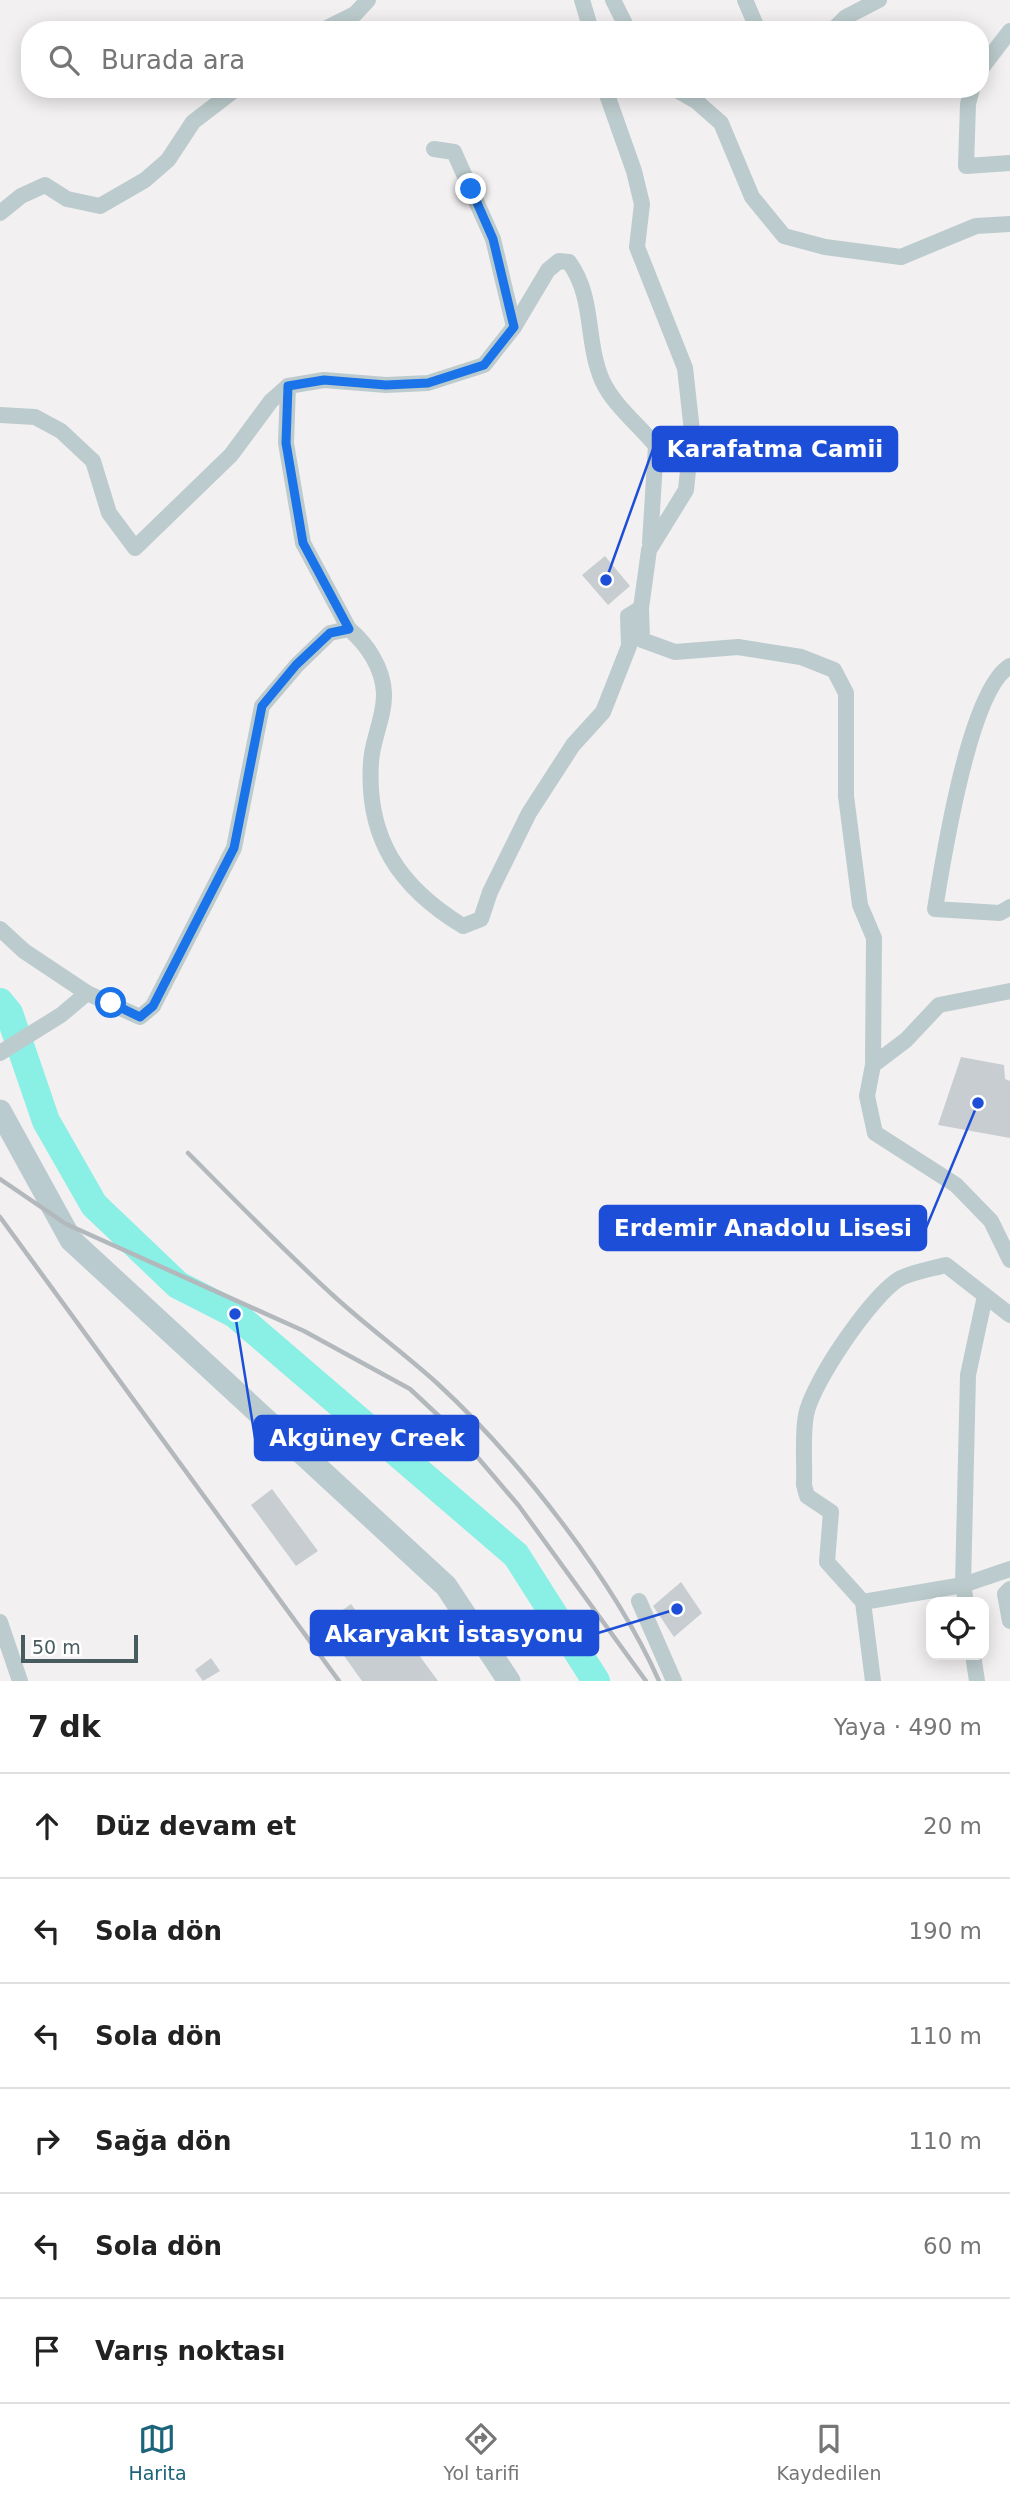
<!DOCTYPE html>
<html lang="tr">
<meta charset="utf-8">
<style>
body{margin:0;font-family:"DejaVu Sans",sans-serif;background:#f6f6f6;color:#222}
.controls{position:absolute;right:21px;bottom:21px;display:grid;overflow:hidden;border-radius:14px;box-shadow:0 4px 18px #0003}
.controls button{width:63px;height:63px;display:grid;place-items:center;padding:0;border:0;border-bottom:2px solid #e0e0e0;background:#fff;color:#222;font:35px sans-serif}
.scale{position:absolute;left:21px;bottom:18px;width:117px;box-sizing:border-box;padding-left:7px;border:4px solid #485b5e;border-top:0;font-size:19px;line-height:24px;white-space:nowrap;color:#485b5e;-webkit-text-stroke:5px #fff;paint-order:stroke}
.stop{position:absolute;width:21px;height:21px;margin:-16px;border:5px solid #1a73e8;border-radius:50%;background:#fff}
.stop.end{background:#1a73e8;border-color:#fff;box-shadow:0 2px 7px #0008}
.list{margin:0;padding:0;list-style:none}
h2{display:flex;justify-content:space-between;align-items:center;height:91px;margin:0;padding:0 28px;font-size:30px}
h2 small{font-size:23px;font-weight:400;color:#767676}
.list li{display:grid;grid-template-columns:46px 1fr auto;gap:21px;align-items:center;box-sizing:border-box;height:105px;padding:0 28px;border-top:2px solid #e0e0e0}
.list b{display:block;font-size:26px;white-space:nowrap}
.list em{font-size:23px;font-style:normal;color:#767676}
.icon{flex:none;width:38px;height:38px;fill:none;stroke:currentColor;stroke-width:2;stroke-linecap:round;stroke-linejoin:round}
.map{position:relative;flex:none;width:1010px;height:1681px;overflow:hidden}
.search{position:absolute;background:#fff;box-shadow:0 4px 18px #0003;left:21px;right:21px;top:21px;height:77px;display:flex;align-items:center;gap:18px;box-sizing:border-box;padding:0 24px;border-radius:28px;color:#767676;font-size:26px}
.sheet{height:721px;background:#fff}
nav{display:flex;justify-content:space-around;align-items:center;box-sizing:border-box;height:98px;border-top:2px solid #e0e0e0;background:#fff;font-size:19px;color:#767676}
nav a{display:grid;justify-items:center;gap:4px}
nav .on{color:#1c647b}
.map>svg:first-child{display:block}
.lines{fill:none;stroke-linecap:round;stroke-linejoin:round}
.river{stroke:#8aefe4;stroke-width:28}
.building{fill:#c7cdd0}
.street{stroke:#bccbcd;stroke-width:16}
.secondary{stroke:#b9cbcf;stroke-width:23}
.rail{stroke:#b2b8bb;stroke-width:4.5}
.route{stroke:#1a73e8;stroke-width:9}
.leader{fill:none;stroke:#1d4ed8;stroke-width:2.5}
.callout-dot{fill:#1d4ed8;stroke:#fff;stroke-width:2.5}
.callout{fill:#1d4ed8;stroke:#1d4ed8;stroke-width:2.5}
.callout-label{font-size:23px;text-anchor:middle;font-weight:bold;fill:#fff}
</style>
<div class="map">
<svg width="1010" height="1681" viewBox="0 0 1010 1681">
<rect width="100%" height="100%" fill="#f3f0f1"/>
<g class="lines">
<polyline class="river" points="0,1002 9,1013 46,1121 94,1205 178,1285 235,1314 516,1555 596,1681"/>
</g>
<g class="building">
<polygon points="605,556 630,586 608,605 582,575"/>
<polygon points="961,1057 1004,1065 1005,1079 1010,1081 1010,1138 938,1125"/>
<polygon points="272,1489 318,1551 296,1566 251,1505"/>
<polygon points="681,1582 702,1613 674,1637 653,1606"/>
<polygon points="351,1604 368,1627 388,1613 438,1681 362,1681 322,1625"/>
<polygon points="211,1658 220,1671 203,1681 195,1670"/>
</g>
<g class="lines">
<g class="street">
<polyline points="582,0 591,30"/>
<polyline points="613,0 628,30"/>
<polyline points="745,0 758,30"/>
<polyline points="323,30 355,14 368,0"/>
<polyline points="833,30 846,17 879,0"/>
<polyline points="980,70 1010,31"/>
<polyline points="605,89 634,171 642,204 637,247 685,368 692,431 686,490 649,550 641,608 642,640 675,652 738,647 801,657 834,670 846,693 846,796 860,905 874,938 873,1065 867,1096 875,1133 956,1185 991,1221 1010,1260"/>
<polyline points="675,89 696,101 721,123 752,197 784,236 825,247 901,257 976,226 1010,224"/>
<polyline points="972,89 968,104 966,166 1010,163"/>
<polyline points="434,149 454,152 493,239 514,327"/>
<polyline points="0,213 21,196 45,185 67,199 100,206 145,180 168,160 193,122 236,89"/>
<polyline points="288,386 286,443 303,543 349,629"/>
<path d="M0,415L35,417L61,431L93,461L109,513L135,548L231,455L271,401L288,386L324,380L386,385L428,383L484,365L514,327L548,270L559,261L569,262C595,298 585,340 602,380C613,405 639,425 656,446L650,543"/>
<path d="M1010,666C969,690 943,860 935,909L1000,913L1010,907"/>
<polyline points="0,929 24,951 87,993 61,1015 0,1053"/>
<path d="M87,993L140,1017L153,1006L234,848L262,706L297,665L330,633L349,629C367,644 383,668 384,693C385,716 372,740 371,762C366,838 399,887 463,926L481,919L490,892L529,813L573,745L603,712L629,646L628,616L641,608"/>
<polyline points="873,1065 906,1040 939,1005 1010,991"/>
<polyline points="1010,1589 1005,1594 1010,1621"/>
<polyline points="639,1601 674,1681"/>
<polyline points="863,1602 963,1585 1010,1569"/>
<polyline points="966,1602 963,1585 968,1375 985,1296"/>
<polyline points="0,1622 20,1681"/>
<polyline points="973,1655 977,1681"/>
<path d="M873,1681L863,1602L827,1562L831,1512L807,1496L804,1485C805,1463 802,1437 806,1415C812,1383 871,1296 899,1279C912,1272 931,1269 946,1265L1010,1315"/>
</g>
<polyline class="secondary" points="0,1111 71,1240 446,1586 509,1681"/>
<g class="rail">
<path d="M188,1153C237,1202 285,1252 336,1298C369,1328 405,1354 438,1384C519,1459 614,1580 659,1681"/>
<polyline points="0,1179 66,1224 304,1331 410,1389 457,1433 519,1506 646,1681"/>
<polyline points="0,1217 339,1681"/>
</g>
</g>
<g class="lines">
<polyline class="route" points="111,1003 140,1017 153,1006 234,848 262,706 296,665 330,633 349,629 303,543 286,443 288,386 324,380 386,385 428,383 484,365 514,327 493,239 471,189"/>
</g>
<path class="leader" d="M606 580L653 449M978 1103L926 1228M235 1314L255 1438M677 1609L598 1633"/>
<g class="callout-dot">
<circle cx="606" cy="580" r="7"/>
<circle cx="978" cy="1103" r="7"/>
<circle cx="235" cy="1314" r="7"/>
<circle cx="677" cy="1609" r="7"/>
</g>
<g class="callout">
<rect x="653" y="427" width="244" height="44" rx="7"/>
<rect x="600" y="1206" width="326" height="44" rx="7"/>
<rect x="255" y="1416" width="223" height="44" rx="7"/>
<rect x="311" y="1611" width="287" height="44" rx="7"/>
</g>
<g class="callout-label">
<text x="775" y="457">Karafatma Camii</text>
<text x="763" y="1236">Erdemir Anadolu Lisesi</text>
<text x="367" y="1446">Akgüney Creek</text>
<text x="454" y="1642">Akaryakıt İstasyonu</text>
</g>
</svg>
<div class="controls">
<button><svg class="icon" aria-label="locate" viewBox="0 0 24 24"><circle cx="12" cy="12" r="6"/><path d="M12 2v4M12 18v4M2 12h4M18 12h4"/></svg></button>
</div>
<div class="scale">50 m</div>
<div class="stop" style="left:111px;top:1003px"></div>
<div class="stop end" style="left:471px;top:189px"></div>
<div class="search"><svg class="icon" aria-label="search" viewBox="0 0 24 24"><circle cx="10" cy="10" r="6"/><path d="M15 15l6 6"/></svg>Burada ara</div>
</div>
<section class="sheet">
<h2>7 dk<small>Yaya · 490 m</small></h2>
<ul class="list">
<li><svg class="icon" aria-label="ahead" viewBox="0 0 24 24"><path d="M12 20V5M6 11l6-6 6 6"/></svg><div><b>Düz devam et</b></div><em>20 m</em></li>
<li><svg class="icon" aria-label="left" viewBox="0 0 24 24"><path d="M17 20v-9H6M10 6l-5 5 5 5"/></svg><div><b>Sola dön</b></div><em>190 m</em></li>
<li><svg class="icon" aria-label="left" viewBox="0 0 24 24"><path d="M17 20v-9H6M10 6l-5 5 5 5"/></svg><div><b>Sola dön</b></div><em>110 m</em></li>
<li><svg class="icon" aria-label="right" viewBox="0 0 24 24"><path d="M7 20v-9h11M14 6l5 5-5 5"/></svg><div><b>Sağa dön</b></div><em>110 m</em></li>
<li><svg class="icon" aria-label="left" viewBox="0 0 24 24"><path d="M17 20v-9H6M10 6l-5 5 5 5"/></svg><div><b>Sola dön</b></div><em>60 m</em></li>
<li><svg class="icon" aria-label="arrive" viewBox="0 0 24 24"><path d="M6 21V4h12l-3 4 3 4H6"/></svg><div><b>Varış noktası</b></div></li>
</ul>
</section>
<nav>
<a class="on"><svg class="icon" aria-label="map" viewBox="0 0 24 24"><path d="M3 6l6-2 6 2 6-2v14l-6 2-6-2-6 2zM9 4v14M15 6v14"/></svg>Harita</a>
<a><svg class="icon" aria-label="directions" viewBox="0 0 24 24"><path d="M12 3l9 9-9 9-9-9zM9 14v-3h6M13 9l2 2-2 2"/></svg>Yol tarifi</a>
<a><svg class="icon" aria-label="saved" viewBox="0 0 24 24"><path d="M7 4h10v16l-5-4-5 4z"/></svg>Kaydedilen</a>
</nav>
